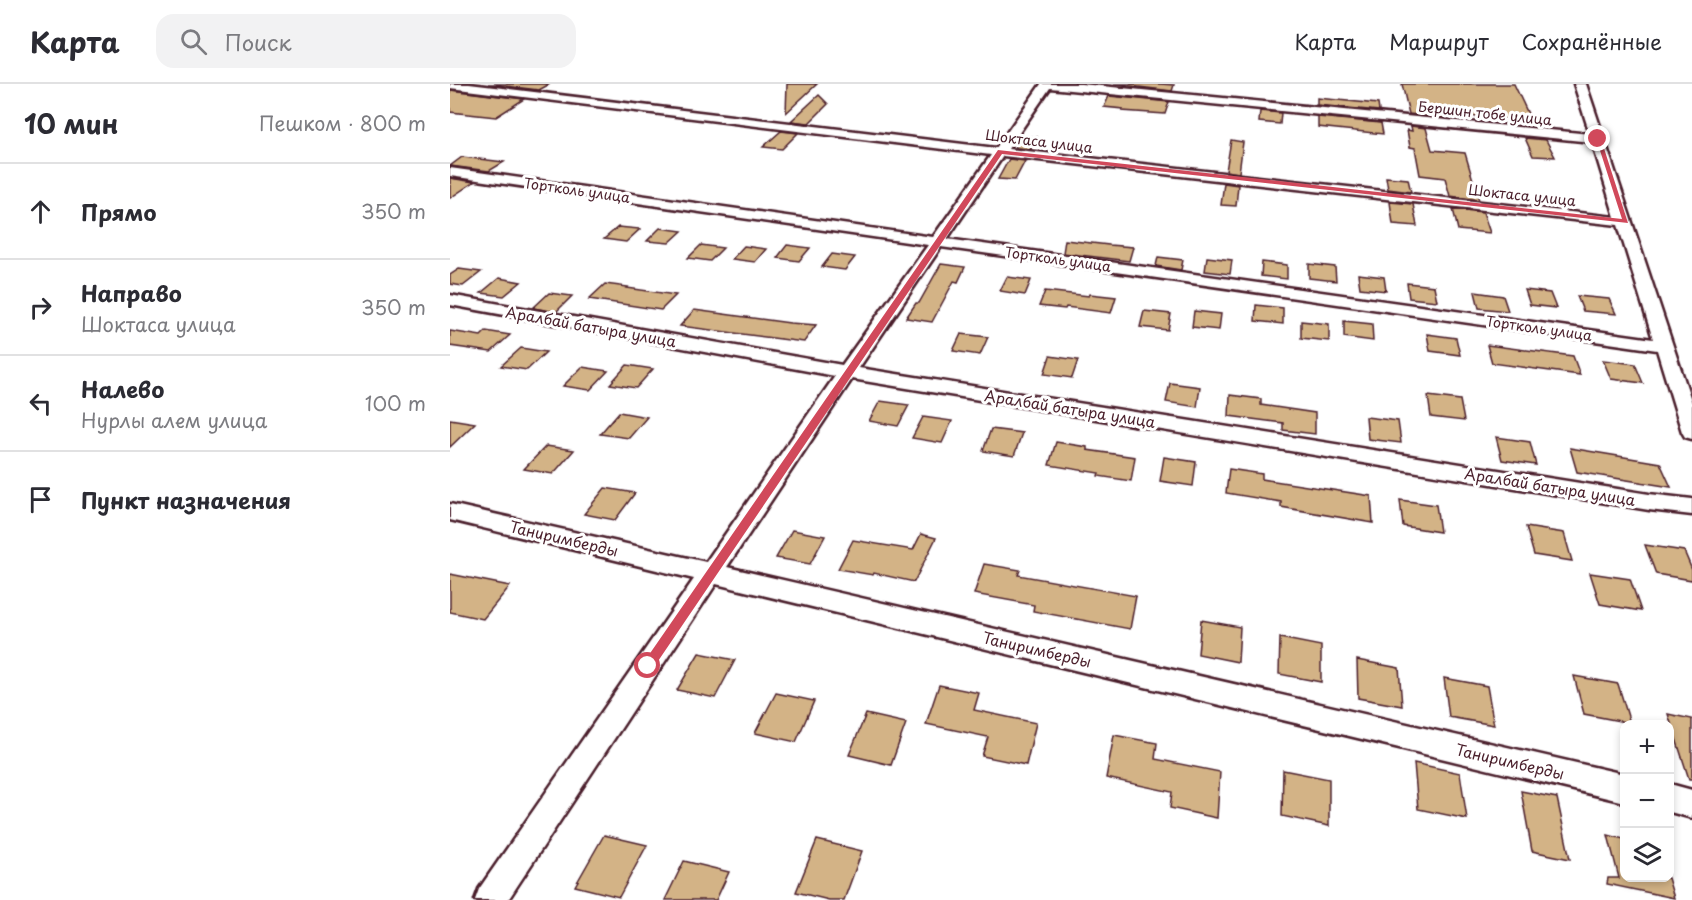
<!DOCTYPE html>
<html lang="ru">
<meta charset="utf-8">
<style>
body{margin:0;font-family:"Playpen Sans",sans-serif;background:#f2f2f3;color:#2b2b33}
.controls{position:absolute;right:18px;bottom:18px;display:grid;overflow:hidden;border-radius:12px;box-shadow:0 3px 9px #0003}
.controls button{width:54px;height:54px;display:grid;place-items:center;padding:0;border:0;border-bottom:2px solid #e1e1e2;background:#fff;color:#2b2b33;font:30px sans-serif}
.stop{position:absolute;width:18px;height:18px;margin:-14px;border:4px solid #d1495b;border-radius:50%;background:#fff}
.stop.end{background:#d1495b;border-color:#fff;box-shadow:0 2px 6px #0008}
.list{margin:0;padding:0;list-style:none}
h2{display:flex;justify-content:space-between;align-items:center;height:78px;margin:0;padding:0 24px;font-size:26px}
h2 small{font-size:20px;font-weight:400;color:#7c7c81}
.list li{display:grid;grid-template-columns:39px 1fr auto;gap:18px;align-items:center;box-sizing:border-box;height:96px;padding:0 24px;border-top:2px solid #e1e1e2}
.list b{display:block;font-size:22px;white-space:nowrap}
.list p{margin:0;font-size:20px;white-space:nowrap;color:#7c7c81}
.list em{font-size:20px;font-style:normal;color:#7c7c81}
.icon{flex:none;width:33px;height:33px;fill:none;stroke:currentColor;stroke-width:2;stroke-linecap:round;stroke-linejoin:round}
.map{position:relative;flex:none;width:1242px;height:816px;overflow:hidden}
header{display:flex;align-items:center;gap:36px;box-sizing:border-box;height:84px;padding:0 30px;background:#fff;border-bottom:2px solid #e1e1e2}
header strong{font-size:28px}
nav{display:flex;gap:33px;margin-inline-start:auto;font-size:21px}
.search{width:420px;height:54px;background:#f2f2f3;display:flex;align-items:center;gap:15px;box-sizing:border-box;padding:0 21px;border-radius:18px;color:#7c7c81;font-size:22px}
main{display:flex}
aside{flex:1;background:#fff}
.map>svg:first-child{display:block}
.building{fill:#d3b386;stroke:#4a1f2b;stroke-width:1.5}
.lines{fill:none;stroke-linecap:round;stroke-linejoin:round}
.minor-casing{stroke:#4a1f2b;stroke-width:5}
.minor{fill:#fff;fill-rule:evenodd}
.route{fill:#d1495b}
.labels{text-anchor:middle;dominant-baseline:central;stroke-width:6;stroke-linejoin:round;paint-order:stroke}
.far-street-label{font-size:14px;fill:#4a1f2b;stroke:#fff}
.street-label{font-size:15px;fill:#4a1f2b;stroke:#fff}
</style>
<header>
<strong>Карта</strong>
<div class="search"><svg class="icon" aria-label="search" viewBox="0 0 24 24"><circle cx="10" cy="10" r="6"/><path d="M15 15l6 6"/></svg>Поиск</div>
<nav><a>Карта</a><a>Маршрут</a><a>Сохранённые</a></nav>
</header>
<main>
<aside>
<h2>10 мин<small>Пешком · 800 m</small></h2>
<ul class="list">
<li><svg class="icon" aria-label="ahead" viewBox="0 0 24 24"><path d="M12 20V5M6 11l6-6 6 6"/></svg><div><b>Прямо</b></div><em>350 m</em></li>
<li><svg class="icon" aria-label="right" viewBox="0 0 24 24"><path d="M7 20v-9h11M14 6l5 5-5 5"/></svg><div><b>Направо</b><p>Шоктаса улица</p></div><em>350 m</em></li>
<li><svg class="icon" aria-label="left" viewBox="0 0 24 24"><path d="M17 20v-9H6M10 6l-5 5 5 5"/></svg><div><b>Налево</b><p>Нурлы алем улица</p></div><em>100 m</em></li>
<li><svg class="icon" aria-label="arrive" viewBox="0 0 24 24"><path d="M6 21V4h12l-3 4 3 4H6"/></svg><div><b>Пункт назначения</b></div></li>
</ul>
</aside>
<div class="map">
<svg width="1242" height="816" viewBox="0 0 1242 816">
<rect width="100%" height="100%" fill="#fff"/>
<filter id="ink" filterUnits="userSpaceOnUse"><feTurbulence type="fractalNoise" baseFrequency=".0167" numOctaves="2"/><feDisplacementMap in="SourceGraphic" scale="12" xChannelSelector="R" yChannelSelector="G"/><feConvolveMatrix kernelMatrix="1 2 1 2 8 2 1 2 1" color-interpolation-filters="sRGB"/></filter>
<g filter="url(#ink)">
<g class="building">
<polygon points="38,0 100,0 89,6"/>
<polygon points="337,0 367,0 336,29"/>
<polygon points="664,0 710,0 724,1 722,7"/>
<polygon points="952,0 1064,0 1080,34 1086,34 1090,43 1070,41 1068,36 1017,32 1018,36 959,30"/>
<polygon points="0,6 74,15 46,33 0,28"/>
<polygon points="369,11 378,20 359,39 341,37"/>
<polygon points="659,12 719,18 715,30 672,27 673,25 654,23"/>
<polygon points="867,14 928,20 929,27 867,21"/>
<polygon points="810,27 831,29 830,40 809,38"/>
<polygon points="868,33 931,39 933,50 868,43"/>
<polygon points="961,42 976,44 982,66 1015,69 1029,116 1000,112 995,94 970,91 965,64 960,63 957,46 962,47"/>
<polygon points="331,47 348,49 332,65 313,63"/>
<polygon points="572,52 587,53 581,65 565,64"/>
<polygon points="1075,54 1096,56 1105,73 1083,72"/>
<polygon points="781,56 793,58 789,89 776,87"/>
<polygon points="12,73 54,78 39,87 0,82"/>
<polygon points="559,75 575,77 565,96 548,95"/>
<polygon points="936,93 958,95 961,108 938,105"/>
<polygon points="0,94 24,98 0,114"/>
<polygon points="774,99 788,101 786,122 771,121"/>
<polygon points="940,118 963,120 967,142 943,140"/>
<polygon points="1003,125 1033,128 1040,149 1008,146"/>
<polygon points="168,143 190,145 176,158 154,155"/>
<polygon points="210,144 232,147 219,159 197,157"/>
<polygon points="615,156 659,161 683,163 679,177 613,169"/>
<polygon points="251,161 273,164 260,177 238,174"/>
<polygon points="337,161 360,164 349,177 327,174"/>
<polygon points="294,162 316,165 305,178 282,175"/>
<polygon points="382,170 405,173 395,186 372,183"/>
<polygon points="708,173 733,176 731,186 706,182"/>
<polygon points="757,173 782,176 780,190 755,187"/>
<polygon points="812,178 837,181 837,195 811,192"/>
<polygon points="491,180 515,183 508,198 504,197 482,238 456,234 466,219 469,219"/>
<polygon points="859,180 885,183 886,197 859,194"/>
<polygon points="9,185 31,188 13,202 0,200 0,191"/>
<polygon points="908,190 934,193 936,207 910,204"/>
<polygon points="557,193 581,196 575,211 550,207"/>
<polygon points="49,194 71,198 54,212 31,209"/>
<polygon points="957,199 984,202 987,217 959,214"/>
<polygon points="155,200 178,203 177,204 226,211 211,226 139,215"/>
<polygon points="1075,206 1100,209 1106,224 1080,221"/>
<polygon points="595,207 639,212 640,210 666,213 661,229 616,223 615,225 589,222"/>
<polygon points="1025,208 1053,212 1058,227 1029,224"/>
<polygon points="99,209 122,212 106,228 83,224"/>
<polygon points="1127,212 1159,215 1166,230 1133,227"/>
<polygon points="806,221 833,224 833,240 805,237"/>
<polygon points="244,226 340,239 366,241 354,258 230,242"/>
<polygon points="694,227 721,230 718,246 690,243"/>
<polygon points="744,227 771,230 769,246 742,243"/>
<polygon points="851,237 879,240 879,257 851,254"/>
<polygon points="894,237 922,240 923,257 894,253"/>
<polygon points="0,247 31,252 36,247 60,251 41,268 0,262"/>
<polygon points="511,250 538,253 530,271 503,267"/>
<polygon points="977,250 1006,254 1010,271 980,267"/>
<polygon points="1037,261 1123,272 1130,291 1042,279"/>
<polygon points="71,264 96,268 77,286 51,282"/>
<polygon points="600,272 628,276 622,294 594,290"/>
<polygon points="1153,276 1185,280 1193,299 1161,295"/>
<polygon points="177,281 203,285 186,304 160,300"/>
<polygon points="132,283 158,287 140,306 113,302"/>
<polygon points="720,299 750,303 747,323 716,318"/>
<polygon points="780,311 811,315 811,321 865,329 865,350 833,346 833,339 779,332"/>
<polygon points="978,312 1010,316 1014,337 981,333"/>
<polygon points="430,317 459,321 448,342 419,337"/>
<polygon points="169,328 197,333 179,354 150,350"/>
<polygon points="473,333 502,337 492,359 462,354"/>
<polygon points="916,333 948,337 951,359 918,355"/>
<polygon points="0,335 25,339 0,363"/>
<polygon points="541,345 572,349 564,372 533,367"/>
<polygon points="1046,353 1080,358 1086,381 1052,376"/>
<polygon points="606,358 637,363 637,366 685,373 681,397 648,392 649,389 599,381"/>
<polygon points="96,362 124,366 103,390 74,385"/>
<polygon points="1120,364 1210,379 1221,403 1127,388"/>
<polygon points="714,373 746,378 743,402 710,397"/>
<polygon points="779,385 812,390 812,395 921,412 923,439 831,423 831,418 776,409"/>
<polygon points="155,404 185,409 165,436 134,430"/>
<polygon points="950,416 986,421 990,448 953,442"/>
<polygon points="1076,443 1114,449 1122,477 1084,471"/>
<polygon points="342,446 375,452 360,480 326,474"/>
<polygon points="471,450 486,454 464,498 424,489 423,491 388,485 403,456 463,466"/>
<polygon points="1195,461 1234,467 1242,486 1242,496 1206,490"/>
<polygon points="534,480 570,486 568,491 686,512 680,545 583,527 584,521 524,510"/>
<polygon points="1140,489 1180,495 1191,527 1150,520"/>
<polygon points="0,490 60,502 33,535 0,528"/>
<polygon points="751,536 790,543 788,578 748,570"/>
<polygon points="830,554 871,562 871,598 829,590"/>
<polygon points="249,569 285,576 265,614 227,606"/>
<polygon points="907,576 949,584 952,622 908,614"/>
<polygon points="1124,592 1168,600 1180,639 1134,630"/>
<polygon points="994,594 1037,602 1044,641 999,633"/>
<polygon points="489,601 529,609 524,626 586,639 576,681 532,672 538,653 476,640"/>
<polygon points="326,609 364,617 346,658 305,649"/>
<polygon points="416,630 456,639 441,681 399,671"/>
<polygon points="1218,630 1242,635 1242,695 1239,695"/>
<polygon points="664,651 707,659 705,675 770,688 767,734 720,724 722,708 656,694"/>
<polygon points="964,679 1010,689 1017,735 968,725"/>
<polygon points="833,686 879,695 879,742 832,732"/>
<polygon points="1071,707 1107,714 1120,775 1082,767"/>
<polygon points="154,751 197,761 169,813 125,802"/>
<polygon points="1158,751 1174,755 1174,794 1218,794 1224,814 1157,800 1158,794 1169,794"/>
<polygon points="367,756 412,767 394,816 379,816 346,808"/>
<polygon points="234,777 279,788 266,816 215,816"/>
</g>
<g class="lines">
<defs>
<g id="minor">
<path d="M0,0H19L546,64L591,0H631L1140,50L1124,0H1136L1242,319V355L1235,353L1232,348L1207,266L491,163L409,284L1199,410L1242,415V431L1199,426L402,295L277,483L1174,690V718L266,500L58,816H25L29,805L244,495L0,436V420L256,478L385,292L0,221V211L392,281L478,161L0,92V84L483,153L541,71L0,4ZM600,4L1142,58L1165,133L558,65ZM553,72L1168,141L1203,255L497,155Z"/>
<polygon points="1220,700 1242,706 1242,734 1220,728"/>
</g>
</defs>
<use href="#minor" class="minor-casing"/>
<use href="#minor" class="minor"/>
</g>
</g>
<polygon class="route" points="1146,54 1151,55 1178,139 552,70 202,586 194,586 194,578 548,66 1172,135"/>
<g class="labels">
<g class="far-street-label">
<text transform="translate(1035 29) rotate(6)">Бершин тобе улица</text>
<text transform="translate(589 57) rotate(7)">Шоктаса улица</text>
<text transform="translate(127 106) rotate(8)">Тортколь улица</text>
<text transform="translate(1072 111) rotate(6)">Шоктаса улица</text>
<text transform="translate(608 175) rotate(8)">Тортколь улица</text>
<text transform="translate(1089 244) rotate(8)">Тортколь улица</text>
</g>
<g class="street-label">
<text transform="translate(141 242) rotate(10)">Аралбай батыра улица</text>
<text transform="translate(620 324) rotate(9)">Аралбай батыра улица</text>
<text transform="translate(1100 402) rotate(9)">Аралбай батыра улица</text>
<text transform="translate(114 454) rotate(13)">Таниримберды</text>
<text transform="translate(587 565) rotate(13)">Таниримберды</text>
<text transform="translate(1060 677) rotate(13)">Таниримберды</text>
</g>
</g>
</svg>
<div class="controls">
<button>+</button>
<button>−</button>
<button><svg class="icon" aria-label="layers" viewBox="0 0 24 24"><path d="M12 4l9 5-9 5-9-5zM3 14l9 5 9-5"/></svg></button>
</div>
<div class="stop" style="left:198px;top:582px"></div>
<div class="stop end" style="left:1148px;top:55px"></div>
</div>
</main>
